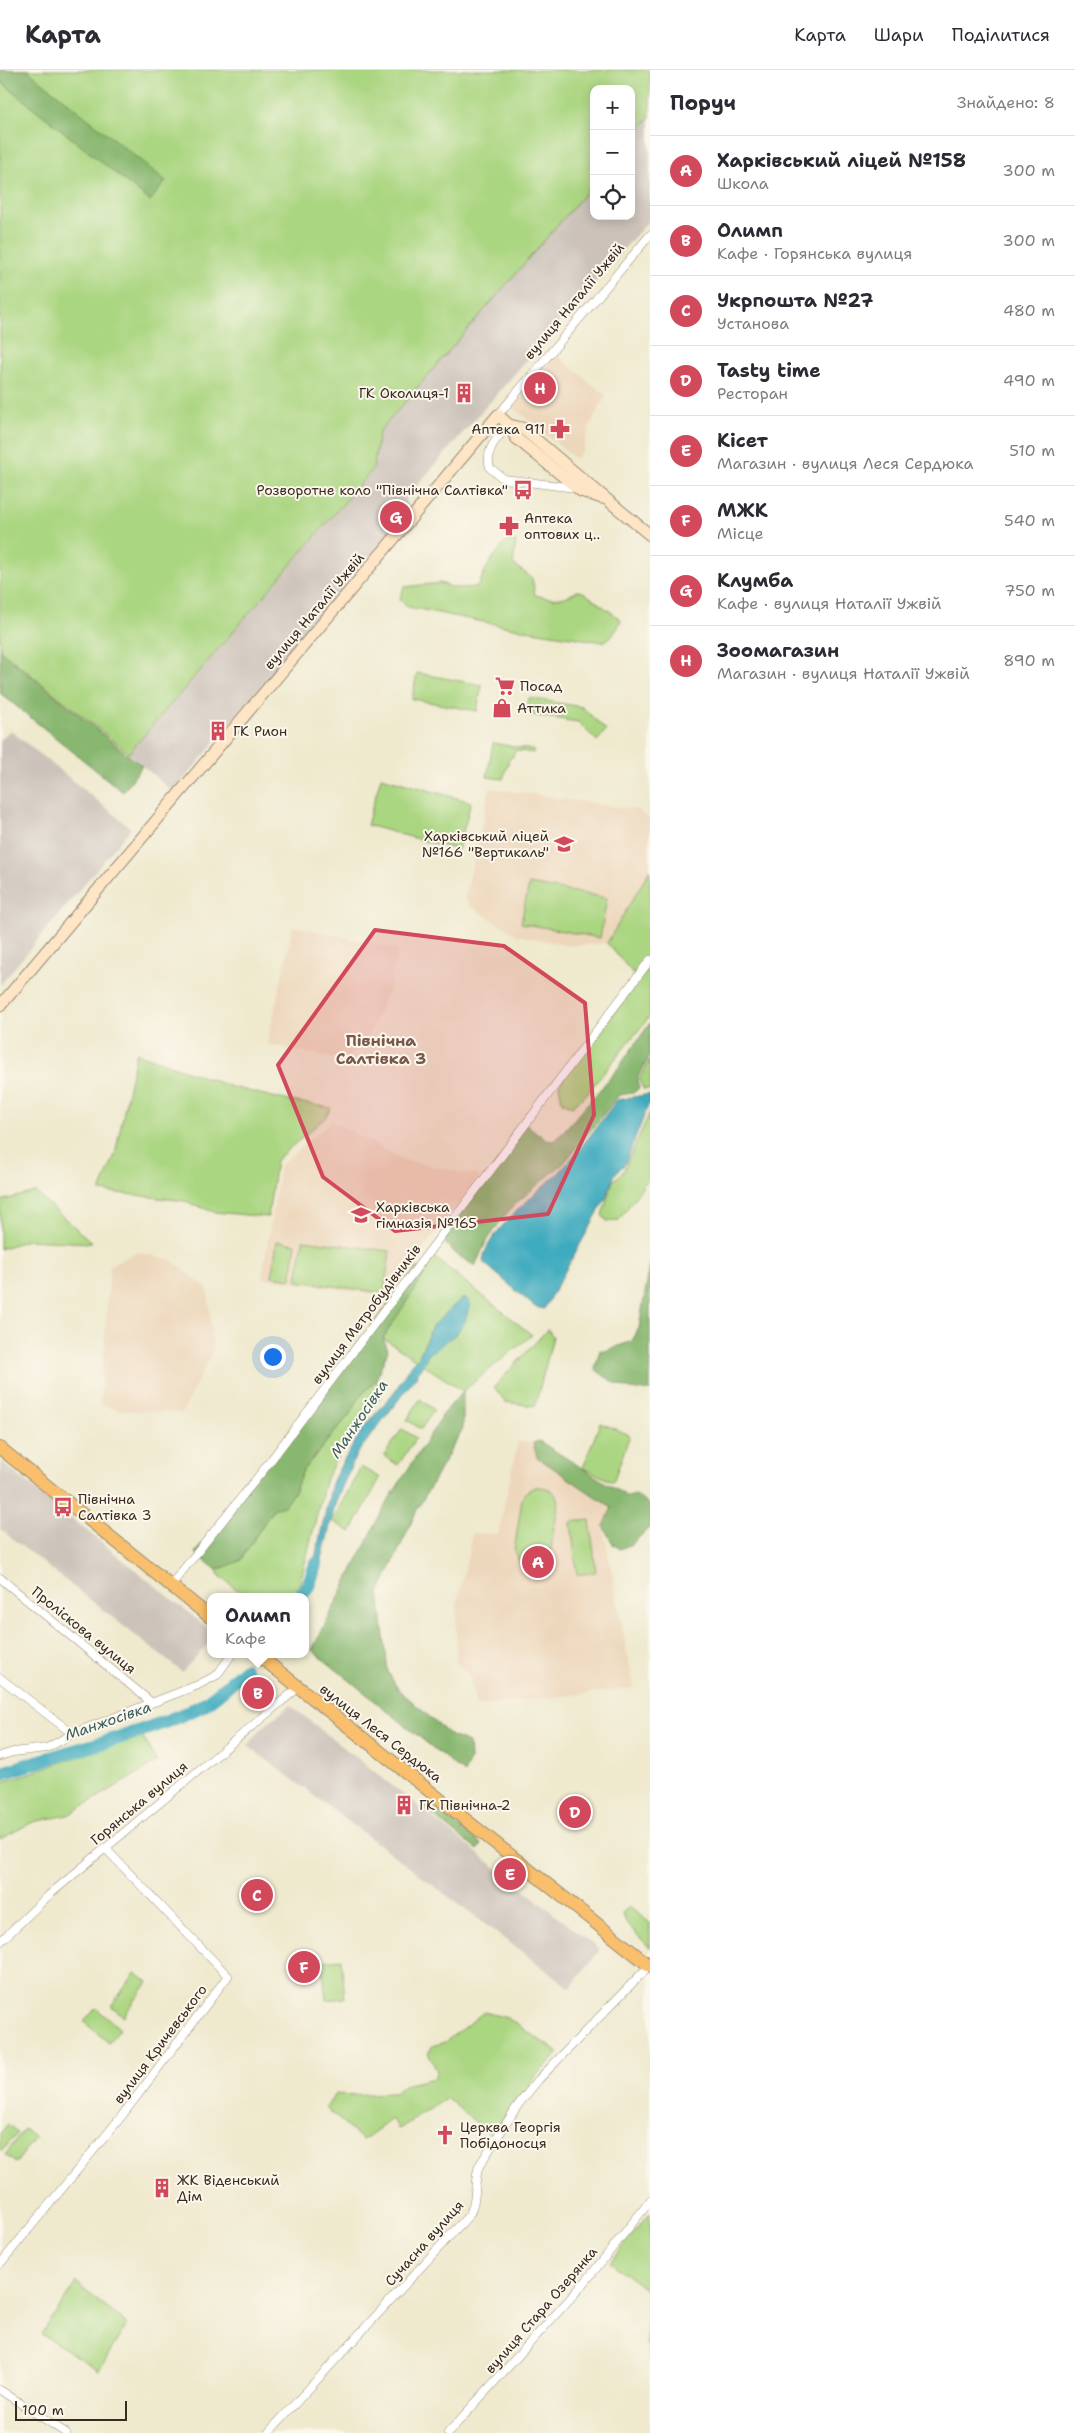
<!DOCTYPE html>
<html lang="uk">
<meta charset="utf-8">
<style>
body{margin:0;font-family:"Shantell Sans",sans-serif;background:#f7f7f7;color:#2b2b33}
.controls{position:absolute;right:15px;top:15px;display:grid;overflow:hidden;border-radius:10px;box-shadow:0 2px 12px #0003}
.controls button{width:45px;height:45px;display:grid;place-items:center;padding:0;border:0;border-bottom:1px solid #e1e1e2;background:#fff;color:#2b2b33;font:25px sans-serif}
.scale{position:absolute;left:15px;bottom:12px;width:112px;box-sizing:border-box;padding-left:5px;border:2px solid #3b2a1e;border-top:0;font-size:14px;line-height:18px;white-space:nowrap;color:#3b2a1e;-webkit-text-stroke:4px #fbf7ec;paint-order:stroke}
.you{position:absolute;left:272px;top:1286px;width:18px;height:18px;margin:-12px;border:4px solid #fff;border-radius:50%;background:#1a73e8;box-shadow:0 0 0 8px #1a73e833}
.badge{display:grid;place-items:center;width:32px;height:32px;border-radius:50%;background:#d1495b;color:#fff;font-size:16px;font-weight:700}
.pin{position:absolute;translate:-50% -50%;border:2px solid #fff;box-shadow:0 1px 5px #0006}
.popup{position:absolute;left:207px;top:1523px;width:102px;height:65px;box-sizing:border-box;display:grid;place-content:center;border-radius:10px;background:#fff;filter:drop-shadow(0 1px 4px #0005);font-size:16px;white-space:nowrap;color:#7c7c81}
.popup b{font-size:19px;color:#2b2b33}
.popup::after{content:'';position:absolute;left:50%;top:100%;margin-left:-10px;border:10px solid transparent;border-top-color:#fff}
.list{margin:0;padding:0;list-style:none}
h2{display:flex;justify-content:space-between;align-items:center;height:65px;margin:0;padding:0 20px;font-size:21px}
h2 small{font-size:16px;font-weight:400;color:#7c7c81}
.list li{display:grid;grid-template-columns:32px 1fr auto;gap:15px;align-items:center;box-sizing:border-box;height:70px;padding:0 20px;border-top:1px solid #e1e1e2}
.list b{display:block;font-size:19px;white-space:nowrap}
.list p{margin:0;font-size:16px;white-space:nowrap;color:#7c7c81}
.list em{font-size:16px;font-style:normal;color:#7c7c81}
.icon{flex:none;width:28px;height:28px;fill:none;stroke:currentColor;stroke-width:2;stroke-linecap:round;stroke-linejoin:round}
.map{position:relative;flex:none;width:650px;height:2363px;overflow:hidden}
header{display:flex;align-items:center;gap:30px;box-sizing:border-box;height:70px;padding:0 25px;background:#fff;border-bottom:1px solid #e1e1e2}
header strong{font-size:24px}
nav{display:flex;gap:28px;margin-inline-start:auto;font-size:18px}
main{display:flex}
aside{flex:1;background:#fff}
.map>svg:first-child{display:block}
.built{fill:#edd7bb}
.industrial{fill:#ccc2b9}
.green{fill:#abd681;stroke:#738050}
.forest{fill:#88b76f;stroke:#627046}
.water{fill:#3eaabe;stroke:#3c6a6e}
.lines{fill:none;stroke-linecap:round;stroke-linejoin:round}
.river{stroke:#3eaabe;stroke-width:14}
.minor-casing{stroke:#958a76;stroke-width:9}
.secondary-casing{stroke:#958a76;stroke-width:13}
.primary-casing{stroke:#958a76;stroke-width:14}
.minor{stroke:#fff;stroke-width:8}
.secondary{stroke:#fde5c5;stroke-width:11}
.primary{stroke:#f9bf6d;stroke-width:12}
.marked{fill:#d1495b;fill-opacity:0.2;stroke:#d1495b;stroke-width:4;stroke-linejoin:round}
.labels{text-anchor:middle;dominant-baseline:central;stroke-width:4;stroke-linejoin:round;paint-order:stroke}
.street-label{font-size:14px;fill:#3b2a1e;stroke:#fbf7ec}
.poi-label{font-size:14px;fill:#3b2a1e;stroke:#fbf7ec;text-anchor:start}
.water-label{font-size:15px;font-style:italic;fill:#3c5d5e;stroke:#fbf7ec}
.quarter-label{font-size:16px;font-weight:bold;fill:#77584a;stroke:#fbf7ec}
</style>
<header>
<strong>Карта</strong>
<nav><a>Карта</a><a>Шари</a><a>Поділитися</a></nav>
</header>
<main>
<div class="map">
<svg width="650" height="2363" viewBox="0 0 650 2363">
<rect width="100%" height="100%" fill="#fbf7ec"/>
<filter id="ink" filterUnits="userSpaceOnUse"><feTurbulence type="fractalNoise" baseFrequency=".02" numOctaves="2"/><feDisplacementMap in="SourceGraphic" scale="10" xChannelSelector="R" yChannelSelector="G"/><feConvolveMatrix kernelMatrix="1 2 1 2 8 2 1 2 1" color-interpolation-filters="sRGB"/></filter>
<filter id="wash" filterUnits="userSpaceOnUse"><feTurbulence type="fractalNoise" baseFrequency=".0096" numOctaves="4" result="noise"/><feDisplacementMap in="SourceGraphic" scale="20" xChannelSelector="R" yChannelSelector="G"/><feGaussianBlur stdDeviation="1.12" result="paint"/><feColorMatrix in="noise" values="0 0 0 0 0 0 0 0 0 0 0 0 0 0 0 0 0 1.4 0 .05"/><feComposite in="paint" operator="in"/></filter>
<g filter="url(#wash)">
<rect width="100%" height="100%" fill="#efe9ce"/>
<g class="built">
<polygon points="556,285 606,325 590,355 583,380 575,389 513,337"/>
<polygon points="490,718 637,740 650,749 650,800 607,873 569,876 517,865 470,836 465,828"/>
<polygon points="293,856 398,879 388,922 370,961 346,991 267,974"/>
<polygon points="331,1051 404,1090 480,1106 386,1226 262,1208 280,1096"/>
<polygon points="137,1182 171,1190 208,1219 213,1280 182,1343 118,1340 100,1334 110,1195"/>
<polygon points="518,1372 533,1373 538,1387 612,1438 603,1456 634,1618 476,1636 470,1607 456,1593 457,1532 473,1463 498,1464"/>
</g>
<g class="industrial">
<polygon points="650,48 650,149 405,429 407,441 173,722 129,684 373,400 379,362 594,113 594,146 631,146 631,70"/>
<polygon points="10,660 131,758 0,915 0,671"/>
<polygon points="0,1391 210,1560 210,1571 182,1602 0,1459"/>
<polygon points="290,1635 600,1880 570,1918 248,1676 261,1659"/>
</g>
<g class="green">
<polygon points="0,0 650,0 650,47 631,69 631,19 594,19 594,113 379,362 373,399 129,683 0,580"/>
<path d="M508,470L516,472L513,494L532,508L535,525C551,529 563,531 577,521L583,522L619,548L621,551C617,561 612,567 603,572L519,559L408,537L400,530L404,517L440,513L455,518L478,517C485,498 494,485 508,470Z"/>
<polygon points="417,603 482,615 477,641 412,629"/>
<polygon points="529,628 582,637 606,660 597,671 578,652 526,644"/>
<polygon points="493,673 533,680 533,683 515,680 513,687 510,687 503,709 487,707"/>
<polygon points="381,707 471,732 458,780 367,755"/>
<polygon points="650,800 650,890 637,908 607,873"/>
<polygon points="529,814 607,828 600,868 521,853"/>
<polygon points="650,895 650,946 585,1026 572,1036 562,1032 559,1015"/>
<polygon points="136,983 232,1017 285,1030 331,1038 326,1047 276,1090 268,1147 214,1142 185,1131 100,1121 115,1085"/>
<polygon points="650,990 650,1019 643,1019 640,1008"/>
<polygon points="650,1042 650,1106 619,1150 607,1151 602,1145 613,1111 623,1102"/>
<polygon points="35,1122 89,1170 92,1173 27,1170 0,1179 0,1131"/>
<polygon points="303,1170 390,1181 384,1223 297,1211"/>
<polygon points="277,1171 296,1174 291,1209 272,1206"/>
<polygon points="434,1187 532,1265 463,1321 383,1268"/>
<polygon points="548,1259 553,1267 535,1336 505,1332 494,1317"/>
<polygon points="376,1310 380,1317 381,1326 343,1377 326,1408 300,1513 293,1527 246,1527 219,1505 217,1500 240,1490 273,1439 295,1420 303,1400 350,1344 359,1328"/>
<polygon points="420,1329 434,1340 421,1359 407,1350"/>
<polygon points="600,1353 630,1365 613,1412 583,1398"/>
<polygon points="402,1359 416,1368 398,1395 384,1386"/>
<polygon points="361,1397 380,1408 351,1462 332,1451"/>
<path d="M534,1417C567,1415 557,1442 553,1463C552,1470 552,1484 547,1490C543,1496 537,1496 530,1497L519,1490L514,1481L522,1429L525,1423Z"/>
<polygon points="590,1450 596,1502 577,1505 571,1452"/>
<polygon points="142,1665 157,1692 68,1745 33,1752 0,1769 0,1713"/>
<polygon points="629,1837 650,1853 650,1878 627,1854 622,1843"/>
<polygon points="341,1889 345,1928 326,1930 322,1891"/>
<polygon points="135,1903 148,1912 124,1946 111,1936"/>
<polygon points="96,1938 120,1959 109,1973 84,1952"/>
<path d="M484,1942L507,1948L559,1983L536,2006L493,2067L447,2028L399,2059L392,2049L363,2070L326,2038L335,2024C355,2026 375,2023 395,2023L404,2015L434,2008L437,2001L429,1985L432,1976L445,1972Z"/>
<polygon points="8,2054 18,2063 2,2081 0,2079 0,2063"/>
<polygon points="24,2059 35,2068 16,2093 5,2085"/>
<polygon points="650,2143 650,2289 647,2271 647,2220 610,2192"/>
<polygon points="76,2213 127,2254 99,2300 41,2264"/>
</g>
<g class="forest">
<polygon points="0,0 27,0 166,111 150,131 0,11"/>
<polygon points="0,581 142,696 123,722 0,623"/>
<polygon points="650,953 650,986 638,1007 639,1018 633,1023 619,1025 564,1093 515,1134 502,1149 485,1174 475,1196 456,1184 440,1168 526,1054 546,1070 555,1071 616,1001"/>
<path d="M650,1194V1320C627,1322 613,1313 595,1299L600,1280L605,1281L632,1271L639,1258Z"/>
<polygon points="417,1197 423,1199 424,1205 383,1268 388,1280 376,1310 359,1328 350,1344 303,1400 295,1420 284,1436 273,1439 240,1491 217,1500 195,1483"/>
<polygon points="463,1321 463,1358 417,1440 379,1523 388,1602 398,1619 451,1666 469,1673 470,1690 464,1703 312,1580 386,1434 444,1343"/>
<polygon points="539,1371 628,1427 635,1425 650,1435 650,1457 632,1474 620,1479 613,1474 603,1456 612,1438 537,1387 533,1373"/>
<polygon points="429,1733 482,1775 477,1780 424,1738"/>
</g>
<g class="water">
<path d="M650,1024V1031L625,1094L615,1104L606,1128L544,1239L535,1237L483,1192C484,1162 541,1121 562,1099C582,1078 599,1053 617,1030Z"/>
<polygon points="466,1228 470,1233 465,1252 456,1264 428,1285 416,1307 356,1385 336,1431 317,1510 308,1512 316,1484 332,1413 340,1397 362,1360 395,1321 411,1294 419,1286 432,1256 460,1230"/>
</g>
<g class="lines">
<g class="river">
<polyline points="300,1527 308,1516 316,1494"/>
<path d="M0,1704C64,1681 135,1668 197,1638C214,1630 230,1612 245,1600"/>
</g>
</g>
</g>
<g filter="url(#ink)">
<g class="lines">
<defs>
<g id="minor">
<polyline points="498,345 650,165"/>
<path d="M509,355C496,369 485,379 490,398L504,409L575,418"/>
<polyline points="0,1508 151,1632"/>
<polyline points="171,1515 265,1398 650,890"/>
<polyline points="0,1608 73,1664"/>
<polyline points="0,1686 13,1682 47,1678 74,1663 198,1615 217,1605 232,1584"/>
<polyline points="0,1872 49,1825 299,1617"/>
<polyline points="0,2194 121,2047 228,1906 105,1778"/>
<polyline points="0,2320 66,2363"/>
<path d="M268,2363L470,2144C478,2128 473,2113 479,2096L518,2035L539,2009L649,1896"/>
<polyline points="448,2363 586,2211 650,2131"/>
</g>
<g id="secondary">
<path d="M509,355L522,358C565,394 607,430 650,465"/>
<polyline points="0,936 498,345 509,355 516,368 581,421 602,428"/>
</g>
<g id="primary">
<polyline points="0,1378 210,1547"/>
<polyline points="257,1584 650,1896"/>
</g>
</defs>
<use href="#minor" class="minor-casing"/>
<use href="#secondary" class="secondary-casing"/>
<use href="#primary" class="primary-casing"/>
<use href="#minor" class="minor"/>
<use href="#secondary" class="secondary"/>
<use href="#primary" class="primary"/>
</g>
</g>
<path class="marked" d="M375,860L504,876L585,933L594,1045L548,1144L395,1161L323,1107L278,995Z"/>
<defs>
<symbol id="building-bare" viewBox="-9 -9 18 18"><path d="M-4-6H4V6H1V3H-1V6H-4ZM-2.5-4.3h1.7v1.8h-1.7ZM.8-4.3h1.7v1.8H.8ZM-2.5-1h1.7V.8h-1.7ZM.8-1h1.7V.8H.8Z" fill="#d1495b" stroke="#fbf7ec" stroke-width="2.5" paint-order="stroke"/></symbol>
<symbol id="pharmacy-bare" viewBox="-9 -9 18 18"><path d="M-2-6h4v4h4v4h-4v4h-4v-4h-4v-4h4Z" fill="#d1495b" stroke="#fbf7ec" stroke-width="2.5" paint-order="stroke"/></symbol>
<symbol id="bus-bare" viewBox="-9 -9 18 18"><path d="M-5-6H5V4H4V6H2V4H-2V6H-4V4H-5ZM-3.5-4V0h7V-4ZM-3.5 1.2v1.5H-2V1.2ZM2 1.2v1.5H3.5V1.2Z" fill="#d1495b" stroke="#fbf7ec" stroke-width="2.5" paint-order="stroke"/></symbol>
<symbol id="supermarket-bare" viewBox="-9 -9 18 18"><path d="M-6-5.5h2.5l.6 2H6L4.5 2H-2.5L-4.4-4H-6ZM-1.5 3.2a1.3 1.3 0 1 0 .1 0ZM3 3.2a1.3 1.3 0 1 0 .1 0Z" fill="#d1495b" stroke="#fbf7ec" stroke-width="2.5" paint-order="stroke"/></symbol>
<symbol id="shop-bare" viewBox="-9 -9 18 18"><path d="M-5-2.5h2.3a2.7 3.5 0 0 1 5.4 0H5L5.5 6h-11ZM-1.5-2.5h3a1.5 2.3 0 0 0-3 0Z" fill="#d1495b" stroke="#fbf7ec" stroke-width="2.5" paint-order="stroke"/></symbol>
<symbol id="school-bare" viewBox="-9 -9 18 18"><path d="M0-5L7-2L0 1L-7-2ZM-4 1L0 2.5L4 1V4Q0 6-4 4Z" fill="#d1495b" stroke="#fbf7ec" stroke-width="2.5" paint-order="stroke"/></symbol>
<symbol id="church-bare" viewBox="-9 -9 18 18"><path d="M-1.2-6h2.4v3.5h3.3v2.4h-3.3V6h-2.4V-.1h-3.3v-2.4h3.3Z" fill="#d1495b" stroke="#fbf7ec" stroke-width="2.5" paint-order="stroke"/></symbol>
</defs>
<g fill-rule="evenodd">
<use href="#building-bare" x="450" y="309" width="28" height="28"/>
<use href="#pharmacy-bare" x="546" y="345" width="28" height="28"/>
<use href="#bus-bare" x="509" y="406" width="28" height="28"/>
<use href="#pharmacy-bare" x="495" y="442" width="28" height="28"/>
<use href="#supermarket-bare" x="491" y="602" width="28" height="28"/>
<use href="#shop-bare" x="488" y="624" width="28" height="28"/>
<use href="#building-bare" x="204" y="647" width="28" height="28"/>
<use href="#school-bare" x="550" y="760" width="28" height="28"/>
<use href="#school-bare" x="347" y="1131" width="28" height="28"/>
<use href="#bus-bare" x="49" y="1423" width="28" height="28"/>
<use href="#building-bare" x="390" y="1721" width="28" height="28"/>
<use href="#church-bare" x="431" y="2051" width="28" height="28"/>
<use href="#building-bare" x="148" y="2104" width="28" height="28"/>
</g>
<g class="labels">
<g class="street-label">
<text transform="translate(574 231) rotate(-50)">вулиця Наталії Ужвій</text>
<text transform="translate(314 541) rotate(-50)">вулиця Наталії Ужвій</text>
<text transform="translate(366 1244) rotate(-53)">вулиця Метробудівників</text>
<text transform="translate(84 1560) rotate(39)">Проліскова вулиця</text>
<text transform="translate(381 1663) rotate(38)">вулиця Леся Сердюка</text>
<text transform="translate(139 1733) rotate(-40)">Горянська вулиця</text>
<text transform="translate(160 1974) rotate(-53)">вулиця Кричевського</text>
<text transform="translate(424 2173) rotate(-48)">Сучасна вулиця</text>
<text transform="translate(541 2240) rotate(-49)">вулиця Стара Озерянка</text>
</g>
<g class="poi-label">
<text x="449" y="323" text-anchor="end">ГК Околиця-1</text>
<text x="545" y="359" text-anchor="end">Аптека 911</text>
<text x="508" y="420" text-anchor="end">Розворотне коло "Північна Салтівка"</text>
<text x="524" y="448">Аптека<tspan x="524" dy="16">оптових ц‥</tspan></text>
<text x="520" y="616">Посад</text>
<text x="517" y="638">Аттика</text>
<text x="233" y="661">ГК Рион</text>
<text x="549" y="766" text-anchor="end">Харківський ліцей<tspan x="549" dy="16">№166 "Вертикаль"</tspan></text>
<text x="376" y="1137">Харківська<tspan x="376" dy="16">гімназія №165</tspan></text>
<text x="78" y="1429">Північна<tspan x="78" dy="16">Салтівка 3</tspan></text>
<text x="419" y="1735">ГК Північна-2</text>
<text x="460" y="2057">Церква Георгія<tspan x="460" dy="16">Побідоносця</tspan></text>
<text x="177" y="2110">ЖК Віденський<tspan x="177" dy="16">Дім</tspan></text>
</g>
<g class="water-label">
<text transform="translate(359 1349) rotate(-56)">Манжосівка</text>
<text transform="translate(108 1651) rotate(-19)">Манжосівка</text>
</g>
<g class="quarter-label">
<text x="381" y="970">Північна<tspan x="381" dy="18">Салтівка 3</tspan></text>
</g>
</g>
</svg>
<div class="controls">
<button>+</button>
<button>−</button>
<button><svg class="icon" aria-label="locate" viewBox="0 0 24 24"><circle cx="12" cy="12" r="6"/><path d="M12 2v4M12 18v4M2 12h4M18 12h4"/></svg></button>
</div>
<div class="scale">100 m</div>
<div class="you"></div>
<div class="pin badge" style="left:538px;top:1492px">A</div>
<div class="pin badge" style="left:258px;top:1623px">B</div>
<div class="popup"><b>Олимп</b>Кафе</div>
<div class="pin badge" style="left:257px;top:1825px">C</div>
<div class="pin badge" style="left:575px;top:1742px">D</div>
<div class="pin badge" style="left:510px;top:1804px">E</div>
<div class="pin badge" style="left:304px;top:1897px">F</div>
<div class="pin badge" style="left:396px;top:447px">G</div>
<div class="pin badge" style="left:540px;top:318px">H</div>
</div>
<aside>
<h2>Поруч<small>Знайдено: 8</small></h2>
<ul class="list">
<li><span class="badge">A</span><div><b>Харківський ліцей №158</b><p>Школа</p></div><em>300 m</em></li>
<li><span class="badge">B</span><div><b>Олимп</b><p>Кафе · Горянська вулиця</p></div><em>300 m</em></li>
<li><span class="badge">C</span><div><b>Укрпошта №27</b><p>Установа</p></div><em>480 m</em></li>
<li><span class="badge">D</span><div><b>Tasty time</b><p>Ресторан</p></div><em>490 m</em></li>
<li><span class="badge">E</span><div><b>Кісет</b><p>Магазин · вулиця Леся Сердюка</p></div><em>510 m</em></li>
<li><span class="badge">F</span><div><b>МЖК</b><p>Місце</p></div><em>540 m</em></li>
<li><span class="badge">G</span><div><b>Клумба</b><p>Кафе · вулиця Наталії Ужвій</p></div><em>750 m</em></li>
<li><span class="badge">H</span><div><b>Зоомагазин</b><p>Магазин · вулиця Наталії Ужвій</p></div><em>890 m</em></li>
</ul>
</aside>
</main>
